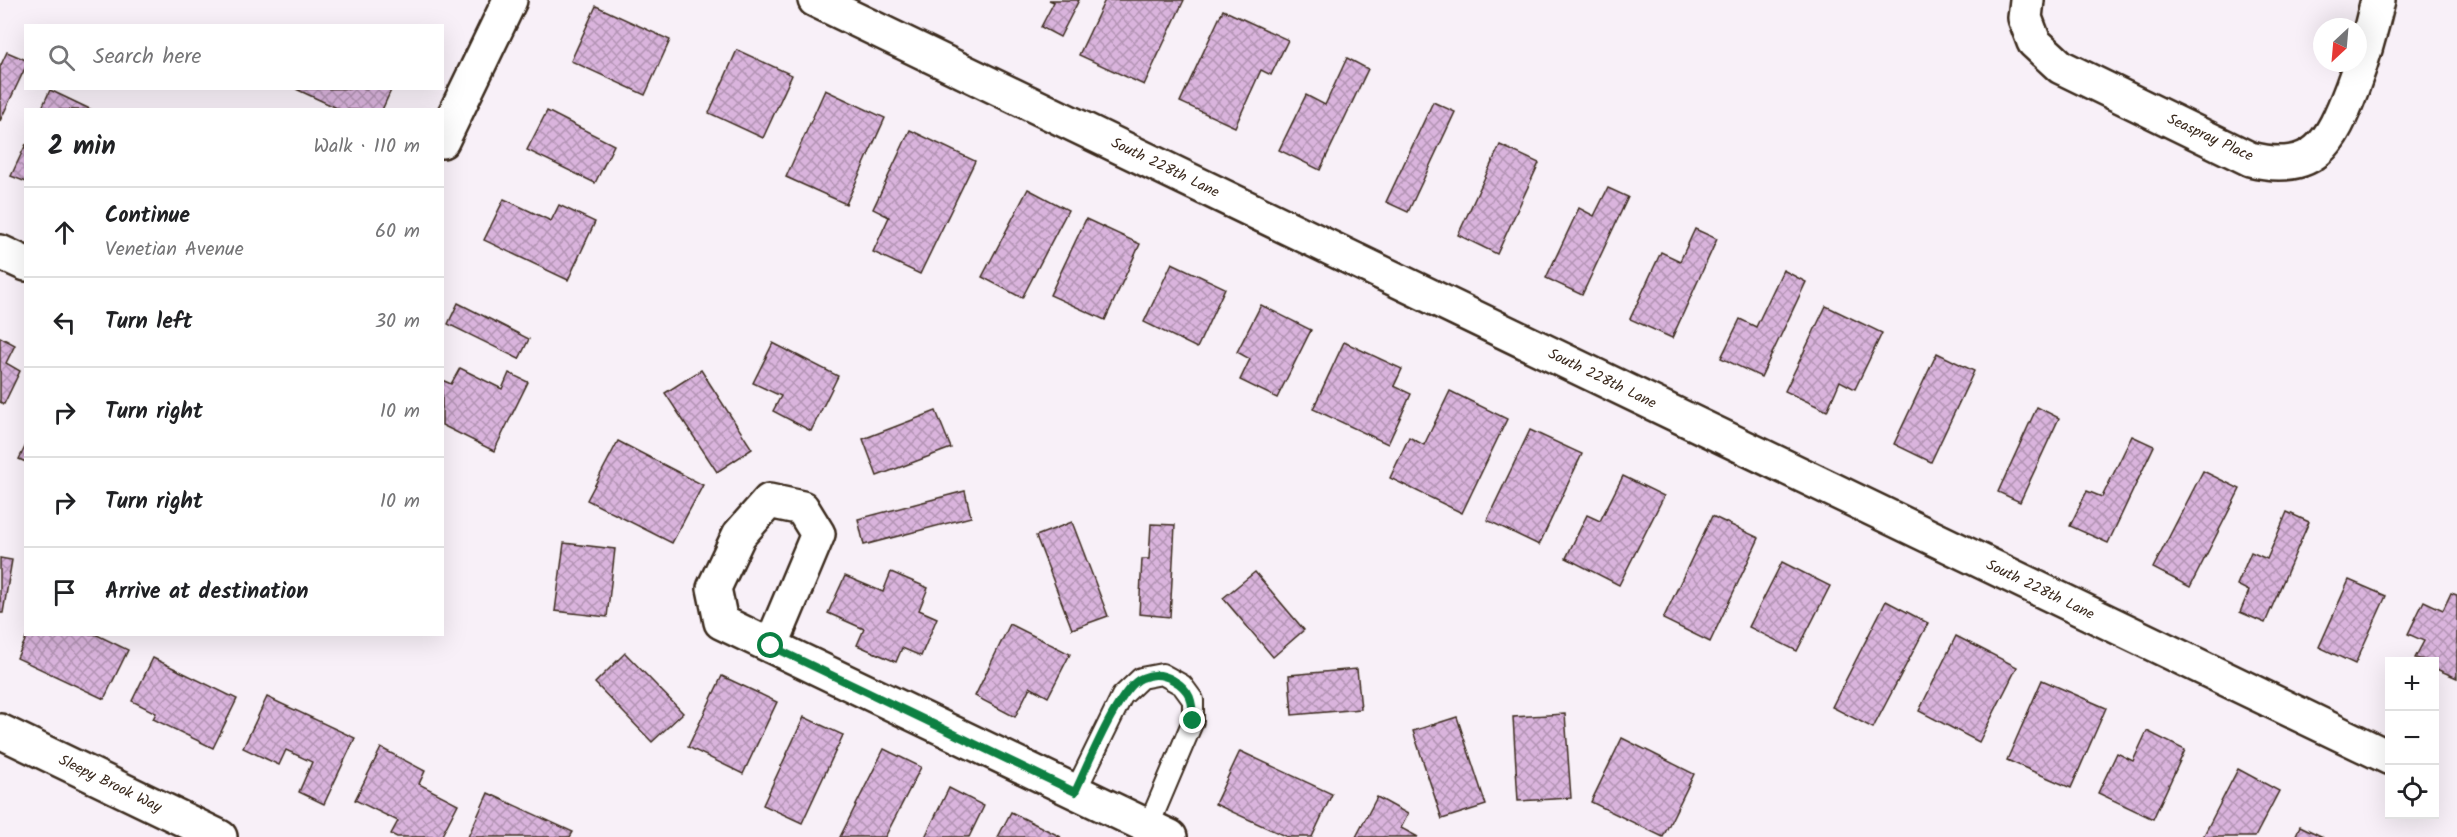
<!DOCTYPE html>
<meta charset="utf-8">
<style>
body{margin:0;font-family:Kalam,sans-serif;background:#f6f6f6;color:#202124}
.controls{position:absolute;right:18px;bottom:18px;display:grid;overflow:hidden;border-radius:0px;box-shadow:0 6px 24px #0002}
.controls button{width:54px;height:54px;display:grid;place-items:center;padding:0;border:0;border-bottom:2px solid #e0e0e0;background:#fff;color:#202124;font:30px sans-serif}
.compass{position:absolute;left:2313px;top:18px;width:54px;height:54px;border-radius:50%;background:#fff;box-shadow:0 6px 24px #0002;rotate:206deg}
.stop{position:absolute;width:18px;height:18px;margin:-14px;border:4px solid #0b8043;border-radius:50%;background:#fff}
.stop.end{background:#0b8043;border-color:#fff;box-shadow:0 2px 6px #0008}
.list{margin:0;padding:0;list-style:none}
h2{display:flex;justify-content:space-between;align-items:center;height:78px;margin:0;padding:0 24px;font-size:26px}
h2 small{font-size:20px;font-weight:400;color:#757577}
.list li{display:grid;grid-template-columns:39px 1fr auto;gap:18px;align-items:center;box-sizing:border-box;height:90px;padding:0 24px;border-top:2px solid #e0e0e0}
.list b{display:block;font-size:22px;white-space:nowrap}
.list p{margin:0;font-size:20px;white-space:nowrap;color:#757577}
.list em{font-size:20px;font-style:normal;color:#757577}
.icon{flex:none;width:33px;height:33px;fill:none;stroke:currentColor;stroke-width:2;stroke-linecap:round;stroke-linejoin:round}
.map{position:relative;flex:none;width:2457px;height:837px;overflow:hidden}
.search{position:absolute;background:#fff;box-shadow:0 6px 24px #0002;left:24px;top:24px;width:420px;height:66px;display:flex;align-items:center;gap:15px;box-sizing:border-box;padding:0 21px;border-radius:0px;color:#757577;font-size:22px}
.panel{position:absolute;background:#fff;box-shadow:0 6px 24px #0002;left:24px;top:108px;width:420px;height:528px;border-radius:0px}
.map>svg:first-child{display:block}
.building{fill:url(#building-cross-hatch);stroke:#3b2a1e;stroke-width:1.5}
.lines{fill:none;stroke-linecap:round;stroke-linejoin:round}
.service-casing{stroke:#3b2a1e;stroke-width:24}
.minor-casing{stroke:#3b2a1e;stroke-width:38}
.service{stroke:#fff;stroke-width:20}
.minor{stroke:#fff;stroke-width:33}
.route{stroke:#0b8043;stroke-width:8}
.labels{text-anchor:middle;dominant-baseline:central;stroke-width:5;stroke-linejoin:round;paint-order:stroke}
.street-label{font-size:15px;fill:#3b2a1e;stroke:#fff}
</style>
<div class="map">
<svg width="2457" height="837" viewBox="0 0 2457 837">
<defs>
<pattern id="building-cross-hatch" width="8" height="8" patternUnits="userSpaceOnUse" patternTransform="scale(1.5)"><rect width="8" height="8" fill="#dab4dd"/><path d="M0 0l8 8M0 8l8-8" fill="none" stroke="#b293b3"/></pattern>
</defs>
<rect width="100%" height="100%" fill="#f8f0f8"/>
<filter id="ink" filterUnits="userSpaceOnUse"><feTurbulence type="fractalNoise" baseFrequency=".0167" numOctaves="2"/><feDisplacementMap in="SourceGraphic" scale="12" xChannelSelector="R" yChannelSelector="G"/><feConvolveMatrix kernelMatrix="1 2 1 2 8 2 1 2 1" color-interpolation-filters="sRGB"/></filter>
<g filter="url(#ink)">
<g class="building">
<polygon points="1049,0 1079,0 1060,37 1041,27 1054,2"/>
<polygon points="1105,0 1184,0 1144,85 1079,55"/>
<polygon points="596,6 670,40 645,95 571,61"/>
<polygon points="1223,10 1288,40 1271,75 1261,70 1235,127 1180,102"/>
<polygon points="737,50 792,75 763,138 709,113"/>
<polygon points="7,52 26,60 26,66 0,121 0,67"/>
<polygon points="1347,58 1368,69 1320,170 1279,150 1306,95 1325,105"/>
<polygon points="392,88 382,110 341,110 296,89"/>
<polygon points="50,90 92,110 41,110"/>
<polygon points="825,90 885,118 846,204 786,177"/>
<polygon points="1433,102 1455,112 1408,212 1386,202"/>
<polygon points="547,111 614,145 595,183 527,150"/>
<polygon points="910,130 975,161 920,274 873,252 889,217 873,209"/>
<polygon points="26,144 26,182 11,176"/>
<polygon points="1500,145 1539,163 1497,254 1458,235"/>
<polygon points="1608,188 1628,197 1582,295 1546,278 1579,208 1594,216"/>
<polygon points="1028,189 1068,210 1022,298 982,277"/>
<polygon points="504,199 551,221 559,205 595,222 568,280 484,240"/>
<polygon points="1086,219 1140,244 1105,320 1050,295"/>
<polygon points="1695,229 1717,239 1672,338 1630,319 1661,252 1680,261"/>
<polygon points="1172,263 1225,288 1197,348 1144,322"/>
<polygon points="1783,270 1806,282 1761,377 1721,358 1740,319 1756,327"/>
<polygon points="458,303 529,339 519,359 448,324"/>
<polygon points="1261,305 1311,330 1277,398 1240,380 1250,359 1237,352"/>
<polygon points="1826,306 1882,333 1855,389 1840,381 1827,411 1785,391"/>
<polygon points="0,337 15,345 6,363 20,371 4,404 0,402"/>
<polygon points="1344,342 1402,369 1394,386 1411,394 1388,444 1313,409"/>
<polygon points="773,343 838,376 811,431 773,411 781,396 753,383"/>
<polygon points="1937,353 1974,371 1931,462 1894,444"/>
<polygon points="460,368 502,389 509,373 528,382 494,451 442,425 442,380 451,384"/>
<polygon points="701,370 752,449 717,472 665,393"/>
<polygon points="1450,391 1507,419 1462,513 1390,478 1409,437 1424,445"/>
<polygon points="2037,407 2059,418 2020,502 1998,492"/>
<polygon points="936,411 951,448 877,476 863,439"/>
<polygon points="1530,430 1582,454 1539,545 1487,520"/>
<polygon points="2132,436 2154,446 2108,543 2070,526 2087,491 2102,497"/>
<polygon points="618,441 703,485 672,543 587,500"/>
<polygon points="26,445 26,462 19,459"/>
<polygon points="2203,471 2240,489 2190,587 2153,568"/>
<polygon points="1623,476 1664,496 1619,585 1566,558 1587,515 1600,521"/>
<polygon points="965,491 971,517 864,545 858,519"/>
<polygon points="2287,512 2309,522 2265,623 2240,612 2249,591 2237,585 2251,552 2267,559"/>
<polygon points="1712,516 1759,538 1710,642 1663,619"/>
<polygon points="1072,522 1108,616 1072,629 1036,536"/>
<polygon points="1151,524 1175,525 1170,617 1139,614 1142,559 1149,559"/>
<polygon points="564,543 615,549 607,617 555,611"/>
<polygon points="0,558 12,560 3,613 0,613"/>
<polygon points="1782,562 1830,586 1797,651 1749,627"/>
<polygon points="891,572 928,588 919,610 937,618 921,656 902,648 896,662 857,645 864,629 828,613 845,576 883,592"/>
<polygon points="1255,572 1304,630 1273,657 1223,598"/>
<polygon points="2349,580 2386,596 2355,664 2319,647"/>
<polygon points="2451,593 2457,595 2457,678 2434,668 2434,662 2415,658 2424,641 2408,634 2424,601 2443,610"/>
<polygon points="1886,601 1928,623 1873,728 1832,707"/>
<polygon points="1010,624 1070,654 1048,697 1030,687 1015,717 975,696"/>
<polygon points="28,634 95,634 128,650 104,699 17,658"/>
<polygon points="1956,636 2017,667 1979,742 1919,711"/>
<polygon points="625,653 683,713 652,742 595,683"/>
<polygon points="153,658 237,699 213,748 153,719 156,713 132,701"/>
<polygon points="1357,669 1361,709 1292,715 1289,675"/>
<polygon points="722,676 777,702 743,774 688,747"/>
<polygon points="2042,680 2106,708 2071,788 2007,760"/>
<polygon points="267,697 355,738 324,804 299,792 312,762 286,750 279,765 243,748"/>
<polygon points="1565,714 1571,798 1518,801 1513,717"/>
<polygon points="804,717 843,735 802,823 763,805"/>
<polygon points="1457,717 1486,805 1442,819 1413,731"/>
<polygon points="2147,731 2185,750 2153,819 2098,793 2117,753 2133,761"/>
<polygon points="1622,738 1694,774 1663,837 1591,802"/>
<polygon points="381,748 425,771 419,784 458,804 441,837 397,837 391,834 398,821 355,800"/>
<polygon points="884,749 921,767 885,837 840,837"/>
<polygon points="1240,751 1332,794 1312,837 1287,837 1215,804"/>
<polygon points="2238,769 2279,791 2255,837 2203,837"/>
<polygon points="949,788 984,806 969,837 925,837"/>
<polygon points="488,793 573,832 570,837 468,837"/>
<polygon points="1377,797 1408,814 1401,828 1418,837 1356,837"/>
<polygon points="1011,812 1061,837 998,837"/>
<polygon points="2300,826 2323,837 2295,837"/>
</g>
<g class="lines">
<defs>
<polyline id="service" points="1075,792 1122,696 1141,678 1162,674 1182,685 1193,700 1193,721 1148,827"/>
<g id="minor">
<polyline points="815,0 2390,758"/>
<path d="M2027,0L2025,18L2034,42L2061,67L2250,159C2315,175 2331,143 2352,88C2363,59 2371,30 2378,0"/>
<polyline points="442,141 510,0"/>
<polyline points="0,252 26,264"/>
<polyline points="771,646 818,534 802,508 769,501 739,535 714,588 721,622 1170,837"/>
<polyline points="0,731 220,837"/>
</g>
</defs>
<use href="#service" class="service-casing"/>
<use href="#minor" class="minor-casing"/>
<use href="#service" class="service"/>
<use href="#minor" class="minor"/>
</g>
</g>
<g class="lines" filter="url(#ink)">
<path class="route" d="M771,646L1075,792C1087,767 1119,687 1142,678C1153,673 1163,674 1173,680C1191,690 1193,702 1193,721"/>
</g>
<g class="labels">
<g class="street-label">
<text transform="translate(2210 138) rotate(25)">Seaspray Place</text>
<text transform="translate(1165 168) rotate(26)">South 228th Lane</text>
<text transform="translate(1602 379) rotate(26)">South 228th Lane</text>
<text transform="translate(2040 590) rotate(26)">South 228th Lane</text>
<text transform="translate(110 784) rotate(26)">Sleepy Brook Way</text>
</g>
</g>
</svg>
<div class="controls">
<button>+</button>
<button>−</button>
<button><svg class="icon" aria-label="locate" viewBox="0 0 24 24"><circle cx="12" cy="12" r="6"/><path d="M12 2v4M12 18v4M2 12h4M18 12h4"/></svg></button>
</div>
<svg class="compass" viewBox="-18 -18 36 36"><path d="M0-13l5 13h-10z" fill="#e53935"/><path d="M0 13l5-13h-10z" fill="#757577"/></svg>
<div class="stop" style="left:771px;top:646px"></div>
<div class="stop end" style="left:1193px;top:721px"></div>
<div class="search"><svg class="icon" aria-label="search" viewBox="0 0 24 24"><circle cx="10" cy="10" r="6"/><path d="M15 15l6 6"/></svg>Search here</div>
<section class="panel">
<h2>2 min<small>Walk · 110 m</small></h2>
<ul class="list">
<li><svg class="icon" aria-label="ahead" viewBox="0 0 24 24"><path d="M12 20V5M6 11l6-6 6 6"/></svg><div><b>Continue</b><p>Venetian Avenue</p></div><em>60 m</em></li>
<li><svg class="icon" aria-label="left" viewBox="0 0 24 24"><path d="M17 20v-9H6M10 6l-5 5 5 5"/></svg><div><b>Turn left</b></div><em>30 m</em></li>
<li><svg class="icon" aria-label="right" viewBox="0 0 24 24"><path d="M7 20v-9h11M14 6l5 5-5 5"/></svg><div><b>Turn right</b></div><em>10 m</em></li>
<li><svg class="icon" aria-label="right" viewBox="0 0 24 24"><path d="M7 20v-9h11M14 6l5 5-5 5"/></svg><div><b>Turn right</b></div><em>10 m</em></li>
<li><svg class="icon" aria-label="arrive" viewBox="0 0 24 24"><path d="M6 21V4h12l-3 4 3 4H6"/></svg><div><b>Arrive at destination</b></div></li>
</ul>
</section>
</div>
